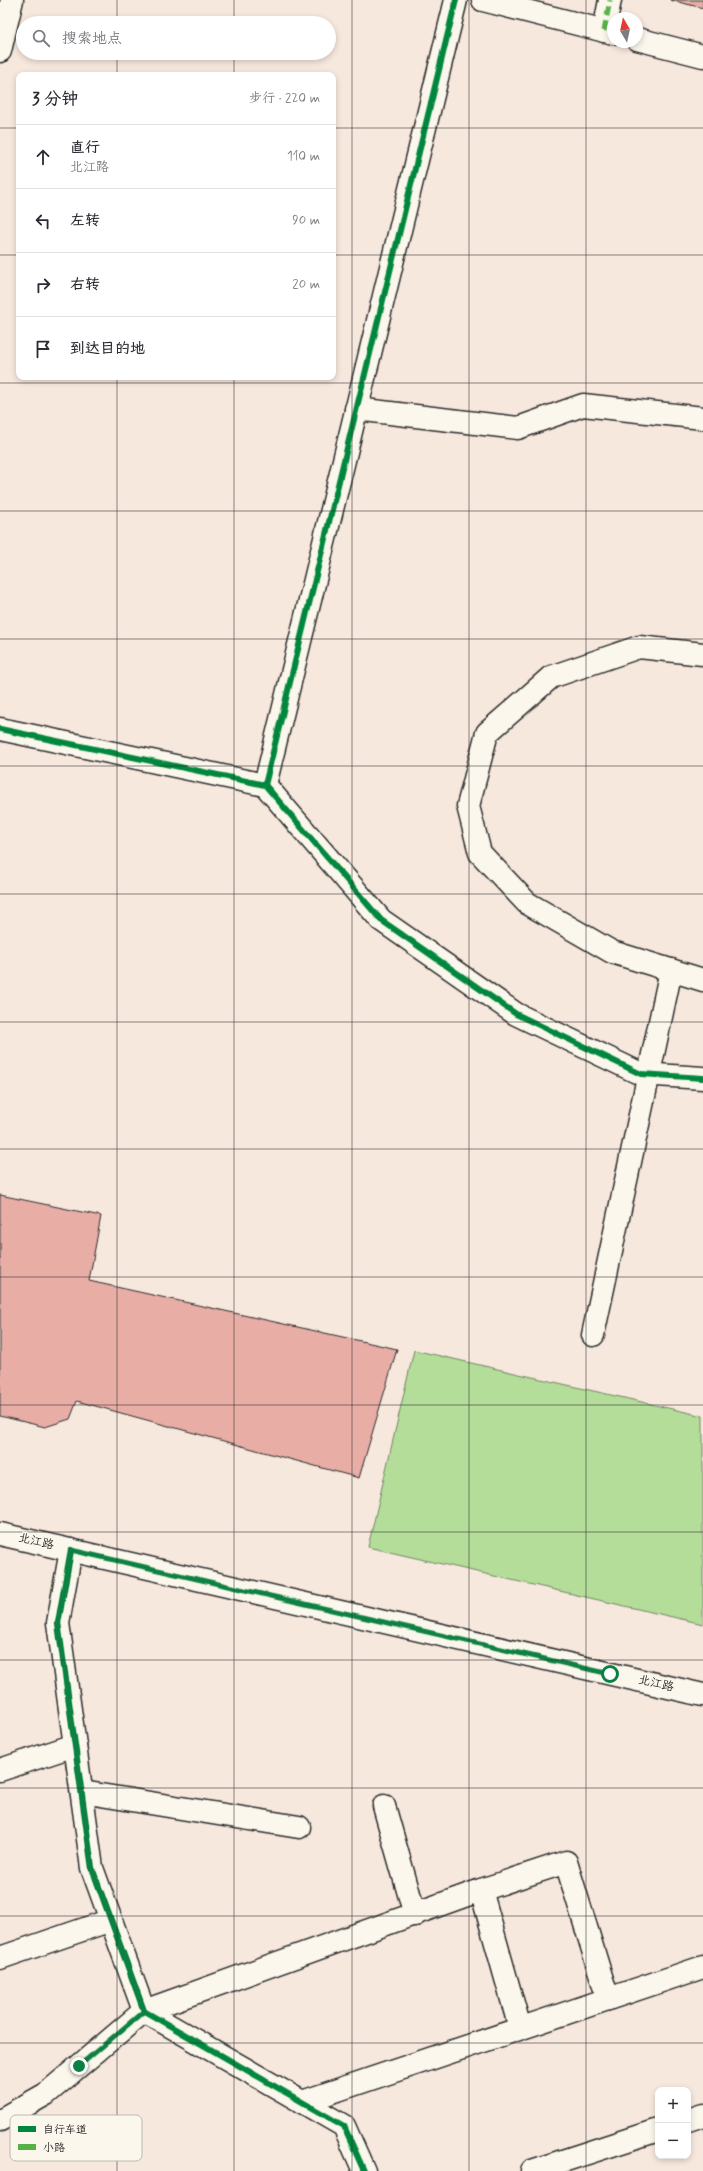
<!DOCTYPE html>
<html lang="zh">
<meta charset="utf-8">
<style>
body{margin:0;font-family:Mynerve,"LXGW WenKai TC",sans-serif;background:#f7f7f7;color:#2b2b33}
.controls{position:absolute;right:12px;bottom:12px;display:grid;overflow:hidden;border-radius:8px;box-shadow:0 2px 6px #0003}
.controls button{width:36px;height:36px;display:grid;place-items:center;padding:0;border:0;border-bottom:1px solid #e1e1e2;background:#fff;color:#2b2b33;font:20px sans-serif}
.compass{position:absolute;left:607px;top:12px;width:36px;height:36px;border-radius:50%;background:#fff;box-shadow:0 2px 6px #0003;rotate:351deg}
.stop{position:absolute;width:12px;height:12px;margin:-9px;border:3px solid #0b8043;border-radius:50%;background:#fff}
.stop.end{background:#0b8043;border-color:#fff;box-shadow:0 1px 4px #0008}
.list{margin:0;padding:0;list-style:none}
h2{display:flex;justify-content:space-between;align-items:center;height:52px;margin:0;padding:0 16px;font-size:17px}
h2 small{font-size:13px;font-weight:400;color:#7c7c81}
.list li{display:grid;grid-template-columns:26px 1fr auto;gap:12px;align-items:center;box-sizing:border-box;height:64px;padding:0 16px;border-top:1px solid #e1e1e2}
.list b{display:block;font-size:15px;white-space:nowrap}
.list p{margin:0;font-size:13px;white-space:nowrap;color:#7c7c81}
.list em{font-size:13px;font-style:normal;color:#7c7c81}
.icon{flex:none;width:22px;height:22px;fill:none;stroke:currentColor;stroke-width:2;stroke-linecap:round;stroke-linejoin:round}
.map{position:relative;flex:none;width:703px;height:2171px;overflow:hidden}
.search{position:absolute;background:#fff;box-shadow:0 2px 6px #0003;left:16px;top:16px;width:320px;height:44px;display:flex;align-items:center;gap:10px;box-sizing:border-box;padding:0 14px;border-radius:22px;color:#7c7c81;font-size:15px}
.panel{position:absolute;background:#fff;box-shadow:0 2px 6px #0003;left:16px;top:72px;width:320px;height:308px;border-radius:8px}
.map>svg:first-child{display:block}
.green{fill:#b4dd99;stroke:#708462}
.building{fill:#e8aea6;stroke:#2b2b2b}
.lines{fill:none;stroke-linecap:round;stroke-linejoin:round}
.minor-casing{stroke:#2b2b2b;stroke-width:25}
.minor{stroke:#fbf7ec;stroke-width:22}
.quiet{stroke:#56b246;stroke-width:5;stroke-dasharray:10 5;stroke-linecap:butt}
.cycleway-casing{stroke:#fbf7ec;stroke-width:8}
.cycleway{stroke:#00873e;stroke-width:6}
.route{stroke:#0b8043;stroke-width:5}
.grid{fill:none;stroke:#2b2b2b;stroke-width:1;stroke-opacity:0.55}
.labels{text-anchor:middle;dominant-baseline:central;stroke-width:3;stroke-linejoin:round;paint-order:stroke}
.street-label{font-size:12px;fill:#2b2b2b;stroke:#fbf7ec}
.key{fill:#fbf7ec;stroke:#bdbab2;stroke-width:1}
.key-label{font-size:11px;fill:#2b2b2b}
</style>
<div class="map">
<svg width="703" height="2171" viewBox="0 0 703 2171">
<rect width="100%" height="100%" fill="#f7e8de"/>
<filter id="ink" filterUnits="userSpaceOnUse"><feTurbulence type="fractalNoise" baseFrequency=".025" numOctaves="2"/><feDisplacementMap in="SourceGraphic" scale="8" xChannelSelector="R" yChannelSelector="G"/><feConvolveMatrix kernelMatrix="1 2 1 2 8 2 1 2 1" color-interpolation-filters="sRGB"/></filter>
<g filter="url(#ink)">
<polygon class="green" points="414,1350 703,1416 703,1624 368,1547"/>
<g class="building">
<polygon points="670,0 703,0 703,8"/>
<polygon points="0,1195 101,1216 89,1281 397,1349 359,1478 77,1401 70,1419 45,1427 0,1416"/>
</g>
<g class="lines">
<defs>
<g id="minor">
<polyline points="483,0 613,33"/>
<polyline points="604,31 610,0"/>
<polyline points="637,39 703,56"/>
<polyline points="0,51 12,0"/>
<polyline points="356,409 518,428 583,405 703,418"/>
<polyline points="703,654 639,647 551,677 487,733 468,806 480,853 527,903 612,952 703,980"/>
<polyline points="0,729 265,785 381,920 516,1014 641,1074 703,1078"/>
<polyline points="265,785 456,0"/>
<polyline points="593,1335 671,970"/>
<polyline points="0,1534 703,1695"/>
<polyline points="71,1550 58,1623 92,1868 144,2011 344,2126 364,2171"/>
<polyline points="0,1770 75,1745"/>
<polyline points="82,1792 299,1827"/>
<polyline points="384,1806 415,1915"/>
<polyline points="481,1890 566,1862 608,1999"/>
<polyline points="0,1958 111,1920"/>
<polyline points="302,2102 703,1967"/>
<polyline points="0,2120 46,2094 144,2011 481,1890 520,2028"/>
<polyline points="688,2120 703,2115"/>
<polyline points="532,2171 658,2130"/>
</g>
</defs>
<use href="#minor" class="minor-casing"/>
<use href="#minor" class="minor"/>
<polyline class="quiet" points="604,31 610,0"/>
<defs>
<g id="cycleway">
<polyline points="0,729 265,785 381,920 516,1014 641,1074 703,1078"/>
<polyline points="265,785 456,0"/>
<polyline points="71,1550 58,1623 92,1868 144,2011 344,2126 364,2171"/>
</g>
</defs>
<use href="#cycleway" class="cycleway-casing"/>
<use href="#cycleway" class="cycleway"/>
</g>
</g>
<g class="lines" filter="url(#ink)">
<polyline class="route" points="79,2066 144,2011 92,1868 58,1623 71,1550 610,1674"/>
</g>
<path class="grid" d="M117,0V23M234,0V23M352,0V2171M469,0V2171M586,0V2171M117,53V75M234,53V75M0,128H19M333,128H703M0,255H19M333,255H703M117,377V2171M234,377V2171M0,383H703M0,511H703M0,639H703M0,766H703M0,894H703M0,1022H703M0,1149H703M0,1277H703M0,1405H703M0,1532H703M0,1660H703M0,1788H703M0,1916H703M0,2043H703"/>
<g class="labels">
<g class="street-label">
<text transform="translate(36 1542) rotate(13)">北江路</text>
<text transform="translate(656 1684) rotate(13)">北江路</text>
</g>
</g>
<rect x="10" y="2115" width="132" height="46" rx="6" class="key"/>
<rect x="18" y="2126" width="18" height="6" fill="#00873e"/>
<rect x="18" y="2144" width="18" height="6" fill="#56b246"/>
<g class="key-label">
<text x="43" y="2133">自行车道</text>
<text x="43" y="2151">小路</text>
</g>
</svg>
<div class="controls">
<button>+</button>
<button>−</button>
</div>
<svg class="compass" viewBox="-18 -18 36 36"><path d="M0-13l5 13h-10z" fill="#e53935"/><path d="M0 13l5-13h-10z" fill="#7c7c81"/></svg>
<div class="stop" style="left:610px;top:1674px"></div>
<div class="stop end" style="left:79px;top:2066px"></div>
<div class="search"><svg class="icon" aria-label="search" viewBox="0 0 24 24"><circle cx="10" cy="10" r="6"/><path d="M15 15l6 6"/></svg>搜索地点</div>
<section class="panel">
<h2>3 分钟<small>步行 · 220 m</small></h2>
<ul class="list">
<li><svg class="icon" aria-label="ahead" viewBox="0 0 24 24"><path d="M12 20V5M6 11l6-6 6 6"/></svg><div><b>直行</b><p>北江路</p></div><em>110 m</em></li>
<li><svg class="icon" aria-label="left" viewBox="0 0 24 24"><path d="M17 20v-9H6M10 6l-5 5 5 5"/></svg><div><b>左转</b></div><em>90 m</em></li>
<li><svg class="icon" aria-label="right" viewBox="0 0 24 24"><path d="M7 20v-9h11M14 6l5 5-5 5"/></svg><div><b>右转</b></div><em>20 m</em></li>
<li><svg class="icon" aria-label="arrive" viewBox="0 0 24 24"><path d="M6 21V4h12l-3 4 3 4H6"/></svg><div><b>到达目的地</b></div></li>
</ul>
</section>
</div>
